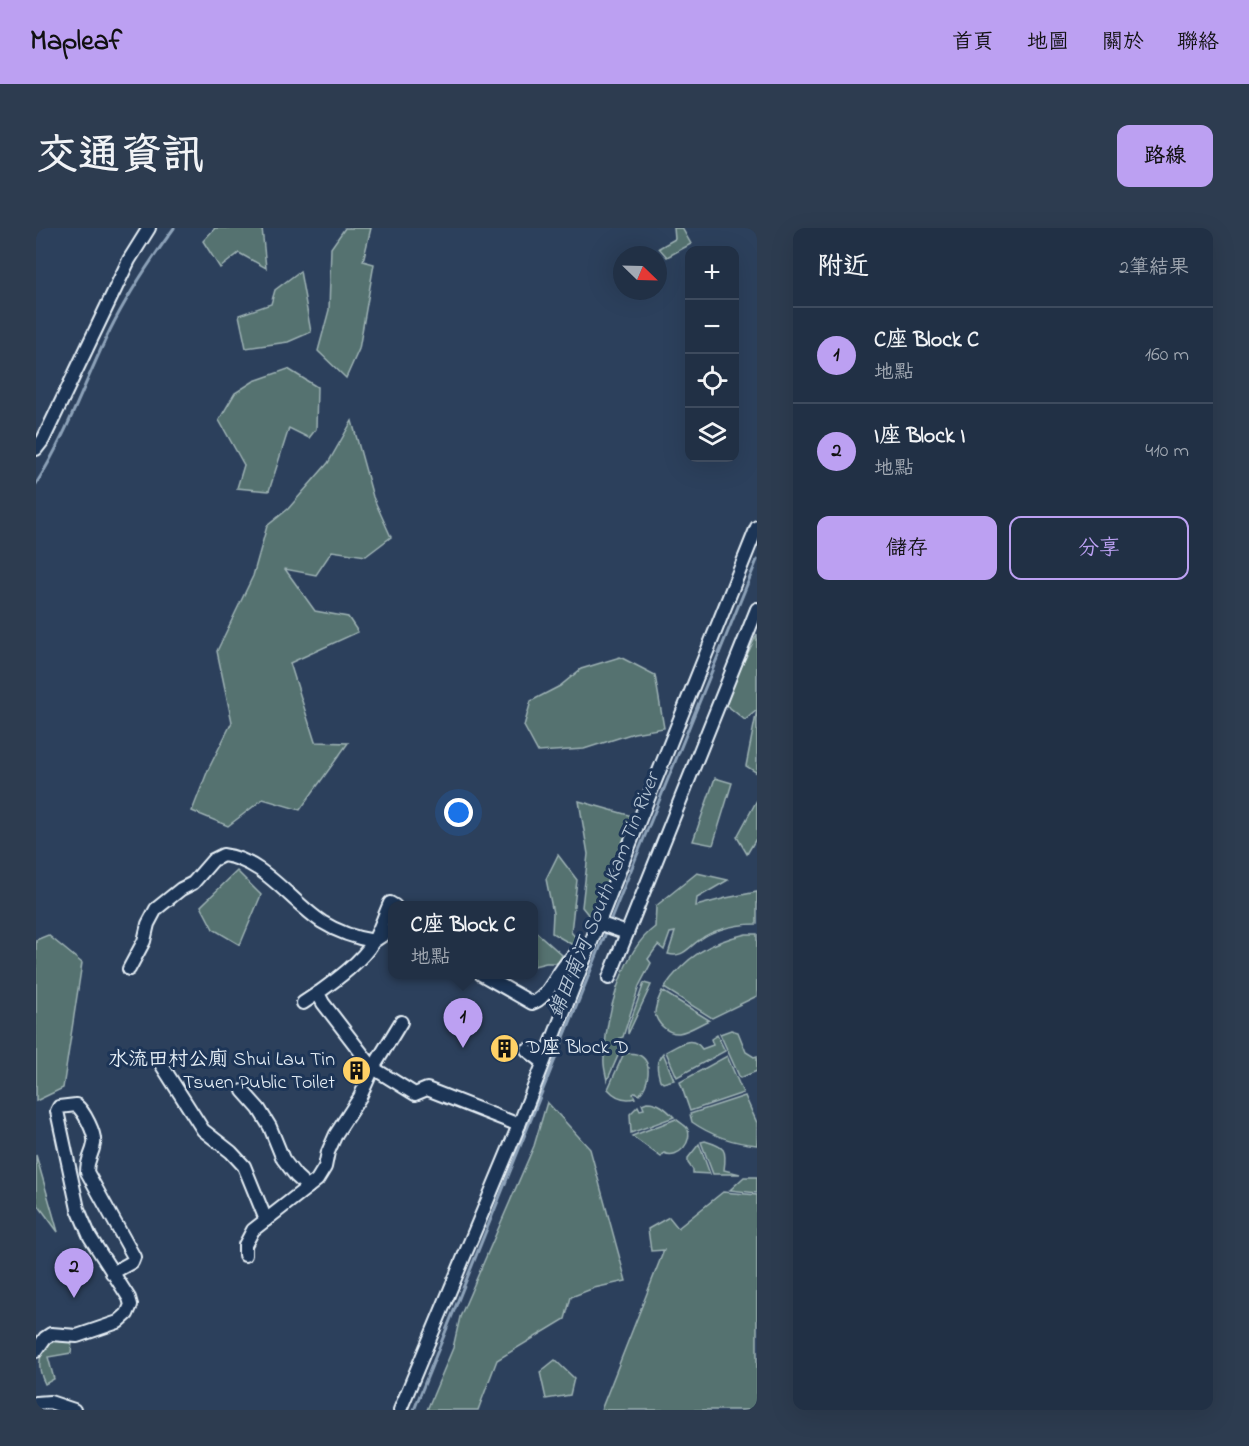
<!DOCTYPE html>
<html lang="zh-TW">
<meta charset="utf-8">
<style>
body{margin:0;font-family:"Indie Flower","LXGW WenKai TC",sans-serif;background:#2d3c50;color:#f1f3f6}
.controls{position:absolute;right:18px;top:18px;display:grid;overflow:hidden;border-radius:12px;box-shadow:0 6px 24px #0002}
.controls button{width:54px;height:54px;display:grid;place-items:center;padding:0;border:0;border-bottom:2px solid #3e4b5e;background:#213045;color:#f1f3f6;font:30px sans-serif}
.compass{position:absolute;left:577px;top:18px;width:54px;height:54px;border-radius:50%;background:#213045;box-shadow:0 6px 24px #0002;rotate:113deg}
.you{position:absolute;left:423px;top:585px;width:21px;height:21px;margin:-15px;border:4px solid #fff;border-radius:50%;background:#1a73e8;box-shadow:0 0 0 9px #1a73e833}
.badge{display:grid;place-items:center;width:39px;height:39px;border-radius:50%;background:#bca0f2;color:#111;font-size:20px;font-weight:700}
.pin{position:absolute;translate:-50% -50px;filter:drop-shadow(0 2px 3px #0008)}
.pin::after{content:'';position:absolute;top:32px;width:21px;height:18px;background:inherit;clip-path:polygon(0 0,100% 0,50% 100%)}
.popup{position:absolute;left:352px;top:673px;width:150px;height:78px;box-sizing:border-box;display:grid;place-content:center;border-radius:12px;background:#213045;filter:drop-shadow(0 2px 4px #0005);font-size:20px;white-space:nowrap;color:#a2a9b3}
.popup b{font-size:22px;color:#f1f3f6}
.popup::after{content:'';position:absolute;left:50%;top:100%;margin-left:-12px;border:12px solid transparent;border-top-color:#213045}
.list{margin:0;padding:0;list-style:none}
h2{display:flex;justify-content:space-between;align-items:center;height:78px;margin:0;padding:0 24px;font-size:26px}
h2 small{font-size:20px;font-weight:400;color:#a2a9b3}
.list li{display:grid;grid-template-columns:39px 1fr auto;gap:18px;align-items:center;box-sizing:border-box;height:96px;padding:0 24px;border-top:2px solid #3e4b5e}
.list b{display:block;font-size:22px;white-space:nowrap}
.list p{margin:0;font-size:20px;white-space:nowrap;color:#a2a9b3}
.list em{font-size:20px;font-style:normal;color:#a2a9b3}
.actions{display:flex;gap:12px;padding:18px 24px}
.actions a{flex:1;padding:14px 0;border:2px solid #bca0f2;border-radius:12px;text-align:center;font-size:21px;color:#bca0f2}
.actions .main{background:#bca0f2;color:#111}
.icon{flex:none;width:33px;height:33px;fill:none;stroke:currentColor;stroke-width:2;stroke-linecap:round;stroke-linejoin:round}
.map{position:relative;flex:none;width:721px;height:1182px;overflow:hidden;border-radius:12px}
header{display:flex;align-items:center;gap:36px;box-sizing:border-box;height:84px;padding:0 30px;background:#bca0f2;color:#111}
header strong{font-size:28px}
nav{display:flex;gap:33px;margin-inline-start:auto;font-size:21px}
.intro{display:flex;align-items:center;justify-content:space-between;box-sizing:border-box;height:144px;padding:0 36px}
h1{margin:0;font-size:42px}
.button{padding:15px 27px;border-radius:12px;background:#bca0f2;color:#111;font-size:21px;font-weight:700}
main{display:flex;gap:36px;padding:0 36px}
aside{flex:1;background:#213045;border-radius:12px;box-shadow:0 6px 24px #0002}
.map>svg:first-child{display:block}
.green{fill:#547270;stroke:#9eb2b4;stroke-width:1.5}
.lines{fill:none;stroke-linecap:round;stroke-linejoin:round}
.stream{stroke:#8da2b9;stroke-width:3}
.minor-casing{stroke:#e8f1f8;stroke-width:16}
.minor{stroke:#1d3557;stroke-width:12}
.labels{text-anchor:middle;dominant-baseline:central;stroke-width:6;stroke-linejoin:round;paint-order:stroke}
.poi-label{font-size:20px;fill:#e8f1f8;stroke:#1d3557;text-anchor:start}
.water-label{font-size:21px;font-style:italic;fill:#b3c3d3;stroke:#1d3557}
</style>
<header>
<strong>Mapleaf</strong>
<nav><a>首頁</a><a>地圖</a><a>關於</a><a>聯絡</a></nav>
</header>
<div class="intro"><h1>交通資訊</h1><a class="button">路線</a></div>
<main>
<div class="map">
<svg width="721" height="1182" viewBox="0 0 721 1182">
<rect width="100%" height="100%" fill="#2c405c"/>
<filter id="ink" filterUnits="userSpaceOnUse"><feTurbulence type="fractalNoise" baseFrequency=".0167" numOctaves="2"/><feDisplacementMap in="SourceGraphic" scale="12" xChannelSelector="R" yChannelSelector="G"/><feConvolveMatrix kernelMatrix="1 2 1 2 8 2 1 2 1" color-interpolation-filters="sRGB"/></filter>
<g filter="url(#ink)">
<g class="green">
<polygon points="179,0 226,0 230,40 203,25 184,40 167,13"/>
<polygon points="309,0 335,0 327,33 338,36 323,121 310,150 282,123 293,82 295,20"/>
<polygon points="638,0 646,0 655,16 631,29 623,20 639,11"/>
<polygon points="264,43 275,104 252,114 210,120 203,87 235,76 239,62"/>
<polygon points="252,141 281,159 280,201 273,210 253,200 233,263 201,260 208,237 183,192 199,165 218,153"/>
<polygon points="316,193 337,269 355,309 330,328 296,323 280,347 249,341 279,383 312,389 322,404 254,435 279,514 312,515 264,582 227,571 192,598 156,583 172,542 196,494 181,423 217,348 231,298 252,281 292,235"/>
<polygon points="721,406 721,545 710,538 721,482 709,492 688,475"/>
<polygon points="584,429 619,447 628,500 598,505 548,521 502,524 488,498 495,473 524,458 545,441"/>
<polygon points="679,550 696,555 677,617 657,613"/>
<polygon points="721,572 721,609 711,626 701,609"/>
<polygon points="543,573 596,588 558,694 546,679 552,626"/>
<polygon points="522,627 541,652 535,704 542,712 542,720 516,705 517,685 510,651"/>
<polygon points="201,643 225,667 204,717 177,701 165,678"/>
<path d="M661,645L692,652L661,670L660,678L690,670L721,664V696C708,696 695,698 683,702C677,704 670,707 665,711C653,718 647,731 632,726L639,704L634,705L628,722L622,717L612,731L615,735L603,758L587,809L584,810V823L571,853C570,846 567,838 568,830C570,789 585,724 619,699L620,678Z"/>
<polygon points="498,702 526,727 522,735 510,735 498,738"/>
<path d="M710,706H721V768L676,790L628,760C649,729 674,714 710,706Z"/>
<polygon points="12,707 46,735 27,860 0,873 0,712"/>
<polygon points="608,755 615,757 592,806 592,800"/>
<path d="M626,763L673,792C664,796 652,804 643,805C632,806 621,796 619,785C619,778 623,770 626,763Z"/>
<polygon points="695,802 702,804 710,824 718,829 721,828 721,843 704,850 684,806"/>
<path d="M681,807L689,823L641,849L630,824C643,817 656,806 666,821L677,817L675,811Z"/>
<path d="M588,825C593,825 599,825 603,827C618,834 612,858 603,867L600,864L597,866L599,870C587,873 579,869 572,861Z"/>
<path d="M627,825L638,852L627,855L624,852C621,842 619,834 627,825Z"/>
<polygon points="691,828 707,865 654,883 644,854"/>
<path d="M709,868L721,895V917C698,915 676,908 656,894L654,886Z"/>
<polygon points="511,874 554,921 590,1053 558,1060 535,1069 529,1091 461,1132 442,1182 391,1182 417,1120 424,1089 498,918"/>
<path d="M611,874C623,874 630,881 638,889L595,905L594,886L602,878L604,882L608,881L606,876Z"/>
<path d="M640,891C643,894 649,897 651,900C658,912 643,932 628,925L625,929L596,908Z"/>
<path d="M669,913C689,919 691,921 688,942L704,946H677L665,914Z"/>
<polygon points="663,916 674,946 657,945 657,942 652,935 652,930"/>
<polygon points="0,927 22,1004 0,974"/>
<polygon points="708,949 721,949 721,965 694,962"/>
<polygon points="687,964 721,967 721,1182 565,1182 628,1022 615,1023 612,1001 633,989 642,1000"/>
<path d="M18,1109L36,1114L35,1125L12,1129L18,1151L9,1156C0,1138 2,1123 18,1109Z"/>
<polygon points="519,1132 538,1150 534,1167 510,1171 504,1144"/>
</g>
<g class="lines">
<g class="stream">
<path d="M0,256C31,207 49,153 74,102C92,66 114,33 138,0"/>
<polyline points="573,696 721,332"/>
<polyline points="378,1182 571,702"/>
</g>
<defs>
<g id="minor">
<polyline points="0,221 7,212 93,32 113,0"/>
<path d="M359,678L354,675C348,688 344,702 337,714C326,733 300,752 282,765L287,775L337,840L379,866L391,861L483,897"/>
<polyline points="562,695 591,705"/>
<path d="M93,741L108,713L112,696L120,681L145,661L157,655L177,632L187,627C228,632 254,673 286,694C302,704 319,710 338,713L356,701"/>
<path d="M445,746L496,775C517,769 522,730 553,718"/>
<polyline points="573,750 721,381"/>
<polyline points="267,775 282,765"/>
<polyline points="491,822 507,834"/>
<polyline points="125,836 167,902 195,924 208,938 230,992"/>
<polyline points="207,863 223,881 234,899 247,931 260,948 272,959"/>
<polyline points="209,1027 209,1017 217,1002 281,952 289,939 292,924 300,906 324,869 337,840 365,794"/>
<path d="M0,1123L9,1110L15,1106L41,1108L82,1094L91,1086L95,1077L93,1070L54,1009L42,981L21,883L23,879L40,877C48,883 60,906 58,916C56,928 51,931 51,944L98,1029L96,1034L76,1045"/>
<polyline points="0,1175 14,1174 38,1182"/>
<polyline points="364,1182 483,897 589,628 721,299"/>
</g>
</defs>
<use href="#minor" class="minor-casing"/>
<use href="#minor" class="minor"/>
</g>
</g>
<defs>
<symbol id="building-disc" viewBox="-11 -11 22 22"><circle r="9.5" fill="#ffd166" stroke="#1d3557"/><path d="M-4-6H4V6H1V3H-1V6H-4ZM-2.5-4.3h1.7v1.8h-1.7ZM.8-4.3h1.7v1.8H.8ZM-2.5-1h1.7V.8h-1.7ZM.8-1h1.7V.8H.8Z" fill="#111"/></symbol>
</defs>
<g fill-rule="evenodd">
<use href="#building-disc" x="452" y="804" width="33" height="33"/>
<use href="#building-disc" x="304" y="826" width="33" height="33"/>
</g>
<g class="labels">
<g class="poi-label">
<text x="490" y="820">D座 Block D</text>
<text x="299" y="832" text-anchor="end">水流田村公廁 Shui Lau Tin<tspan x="299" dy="23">Tsuen Public Toilet</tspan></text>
</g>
<g class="water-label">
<text transform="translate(569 668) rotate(-68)">錦田南河 South Kam Tin River</text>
</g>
</g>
</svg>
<div class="controls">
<button>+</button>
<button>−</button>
<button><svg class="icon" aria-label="locate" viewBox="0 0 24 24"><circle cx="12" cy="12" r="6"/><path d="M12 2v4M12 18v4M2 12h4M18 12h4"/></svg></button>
<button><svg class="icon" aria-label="layers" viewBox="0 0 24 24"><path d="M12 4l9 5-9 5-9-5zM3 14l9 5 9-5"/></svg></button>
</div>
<svg class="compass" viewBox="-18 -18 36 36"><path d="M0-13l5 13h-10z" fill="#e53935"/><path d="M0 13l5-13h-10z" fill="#a2a9b3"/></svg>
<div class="you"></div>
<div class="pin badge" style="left:427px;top:820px">1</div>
<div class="popup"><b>C座 Block C</b>地點</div>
<div class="pin badge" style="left:38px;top:1070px">2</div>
</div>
<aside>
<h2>附近<small>2筆結果</small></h2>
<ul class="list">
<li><span class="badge">1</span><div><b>C座 Block C</b><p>地點</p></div><em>160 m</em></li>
<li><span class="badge">2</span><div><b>I座 Block I</b><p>地點</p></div><em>410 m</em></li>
</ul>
<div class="actions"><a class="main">儲存</a><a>分享</a></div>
</aside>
</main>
